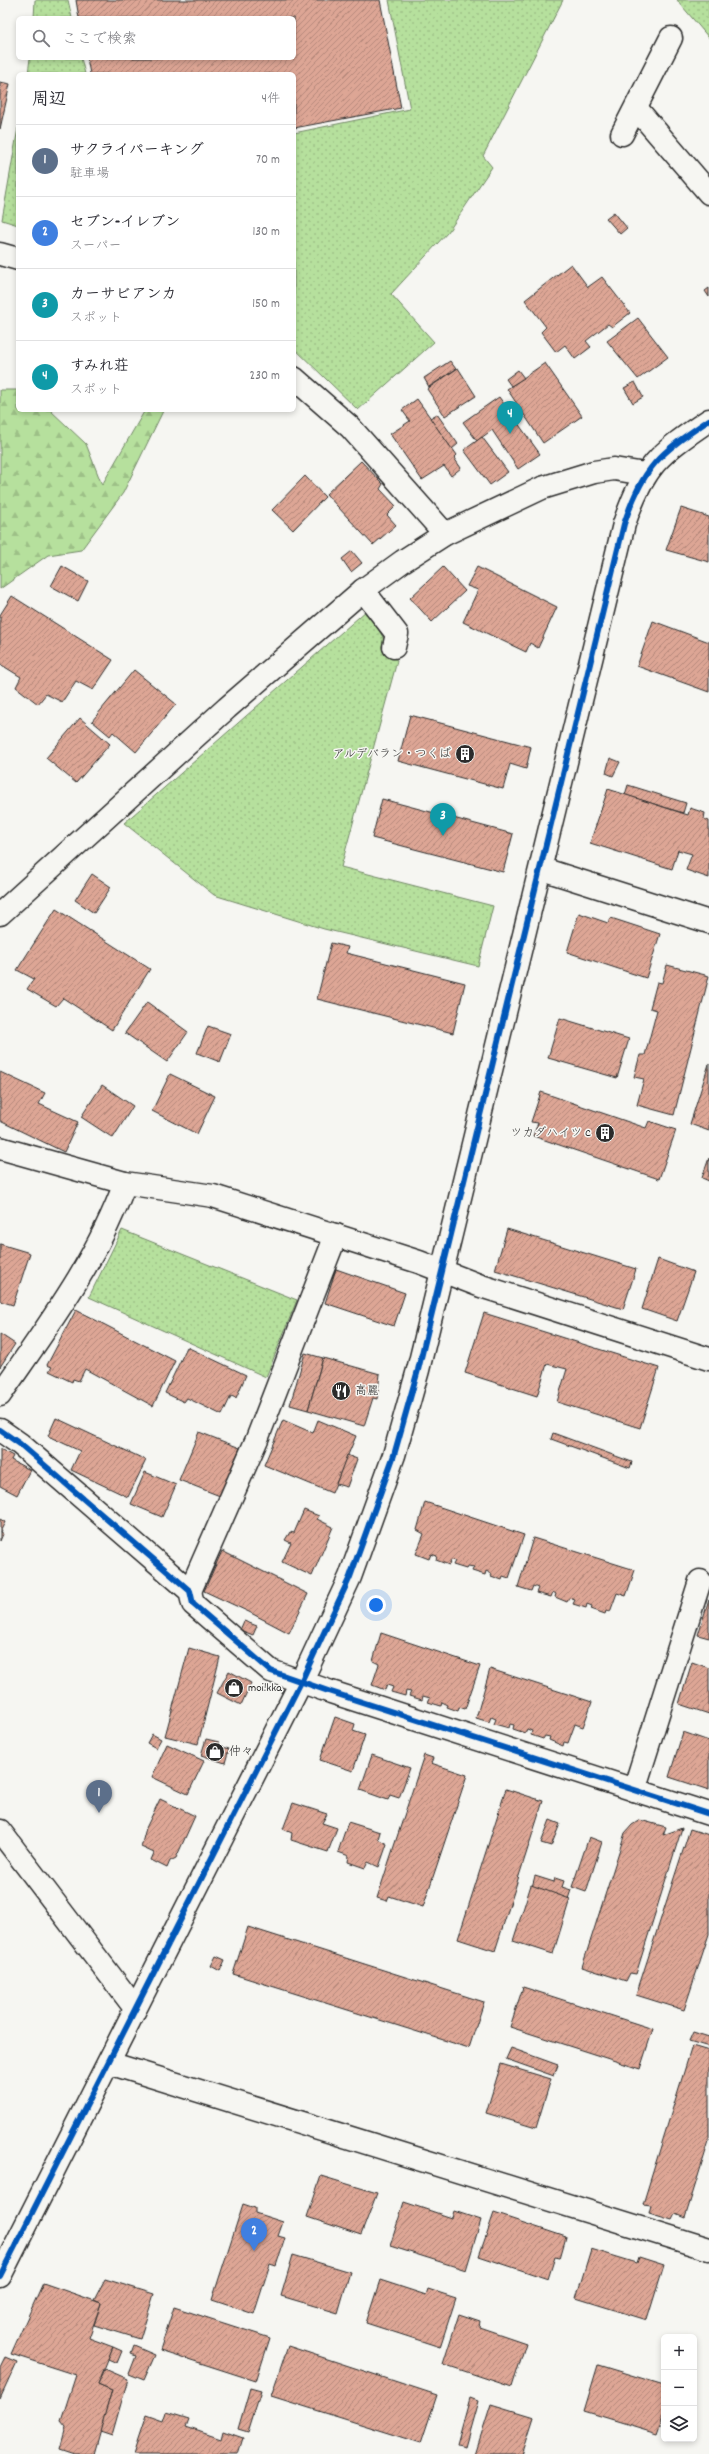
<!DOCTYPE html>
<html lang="ja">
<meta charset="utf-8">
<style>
body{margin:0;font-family:Dekko,"Klee One",sans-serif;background:#f2f2f3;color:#2b2b33}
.controls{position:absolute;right:12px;bottom:12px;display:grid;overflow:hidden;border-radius:6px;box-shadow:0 2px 6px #0003}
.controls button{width:36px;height:36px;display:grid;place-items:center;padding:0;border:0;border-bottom:1px solid #e1e1e2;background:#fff;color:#2b2b33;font:20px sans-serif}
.you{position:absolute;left:376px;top:1605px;width:14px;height:14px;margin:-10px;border:3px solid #fff;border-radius:50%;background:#1a73e8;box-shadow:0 0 0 6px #1a73e833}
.badge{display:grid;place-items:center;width:26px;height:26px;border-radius:50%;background:#2b2b2b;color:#fff;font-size:13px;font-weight:700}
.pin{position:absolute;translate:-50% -33px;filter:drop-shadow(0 1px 2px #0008)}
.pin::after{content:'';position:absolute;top:21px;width:14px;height:12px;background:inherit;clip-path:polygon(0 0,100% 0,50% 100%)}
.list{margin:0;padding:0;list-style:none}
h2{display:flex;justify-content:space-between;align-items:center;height:52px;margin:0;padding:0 16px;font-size:17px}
h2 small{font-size:13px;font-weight:400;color:#7c7c81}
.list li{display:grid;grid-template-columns:26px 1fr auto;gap:12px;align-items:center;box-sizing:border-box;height:72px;padding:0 16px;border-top:1px solid #e1e1e2}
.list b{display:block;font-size:15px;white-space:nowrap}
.list p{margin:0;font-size:13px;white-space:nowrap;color:#7c7c81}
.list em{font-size:13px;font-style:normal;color:#7c7c81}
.icon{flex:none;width:22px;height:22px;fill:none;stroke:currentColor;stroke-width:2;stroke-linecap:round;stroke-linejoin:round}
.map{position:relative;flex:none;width:709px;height:2454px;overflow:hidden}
.search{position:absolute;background:#fff;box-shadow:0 2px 6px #0003;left:16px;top:16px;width:280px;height:44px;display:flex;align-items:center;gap:10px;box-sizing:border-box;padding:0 14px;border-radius:6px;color:#7c7c81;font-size:15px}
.panel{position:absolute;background:#fff;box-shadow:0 2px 6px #0003;left:16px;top:72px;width:280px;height:340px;border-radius:6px}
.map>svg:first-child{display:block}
.grass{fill:url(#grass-dots);stroke:#708664}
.forest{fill:url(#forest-firs);stroke:#708664}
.building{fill:url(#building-hatch);stroke:#2b2b2b}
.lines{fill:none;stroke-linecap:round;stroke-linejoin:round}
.minor-casing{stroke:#2b2b2b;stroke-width:25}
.minor{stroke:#f6f6f2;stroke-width:22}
.cycleway-casing{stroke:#f6f6f2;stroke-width:8}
.cycleway{stroke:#0057b8;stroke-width:6}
.labels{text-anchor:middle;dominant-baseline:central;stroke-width:3;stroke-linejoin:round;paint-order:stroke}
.poi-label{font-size:12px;fill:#2b2b2b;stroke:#f6f6f2;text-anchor:start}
</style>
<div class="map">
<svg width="709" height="2454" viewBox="0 0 709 2454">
<defs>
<pattern id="grass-dots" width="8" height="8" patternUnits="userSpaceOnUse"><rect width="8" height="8" fill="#b6e09d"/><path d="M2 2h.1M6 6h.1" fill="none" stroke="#9dc087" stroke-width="1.8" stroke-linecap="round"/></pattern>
<pattern id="forest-firs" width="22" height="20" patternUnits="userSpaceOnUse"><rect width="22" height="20" fill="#b6e09d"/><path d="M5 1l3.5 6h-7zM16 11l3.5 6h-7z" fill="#9dc087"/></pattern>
<pattern id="building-hatch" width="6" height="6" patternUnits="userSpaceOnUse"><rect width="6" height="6" fill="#dda695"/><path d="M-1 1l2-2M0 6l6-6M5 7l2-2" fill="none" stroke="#b3877a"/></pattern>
</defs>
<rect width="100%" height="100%" fill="#f6f6f2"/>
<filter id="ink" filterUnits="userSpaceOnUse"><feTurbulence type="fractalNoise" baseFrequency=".025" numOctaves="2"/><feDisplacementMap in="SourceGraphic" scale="8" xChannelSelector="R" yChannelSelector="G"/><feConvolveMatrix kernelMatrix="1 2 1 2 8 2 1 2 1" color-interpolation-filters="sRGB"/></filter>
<g filter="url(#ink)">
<g class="grass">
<polygon points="35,0 68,0 72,18 34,18"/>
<polygon points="389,0 563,0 483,156 492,167 448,232 391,294 434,342 358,410 294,348 294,133 410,109"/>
<polygon points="677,0 709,0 709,38"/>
<polygon points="30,58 81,58 85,74 28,74"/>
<polygon points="18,128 18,225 2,220"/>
<polygon points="367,610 397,661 341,867 493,906 478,966 324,929 214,895 124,823"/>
<polygon points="122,1230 297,1300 266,1377 89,1297"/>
</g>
<polygon class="forest" points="0,390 18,390 18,410 50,410 86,444 102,485 145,410 163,411 123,493 81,550 48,555 0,589"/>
<g class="building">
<polygon points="76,0 380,0 401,108 294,128 294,74 90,74 87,58 294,58 294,18 79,18"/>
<polygon points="0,82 10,84 0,129"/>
<polygon points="614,212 627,228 620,234 606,218"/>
<polygon points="571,264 588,287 602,277 630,313 612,327 608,324 586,341 591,347 575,359 565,345 556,352 541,332 546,327 525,300"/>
<polygon points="709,288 709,297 705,291"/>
<polygon points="638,318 668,357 638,379 607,341"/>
<polygon points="450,361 456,369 429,387 424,378"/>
<polygon points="545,363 582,416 543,443 507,389"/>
<polygon points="458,368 476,396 445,416 427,389"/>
<polygon points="518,370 524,378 511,386 506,379"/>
<polygon points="635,382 643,397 633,403 624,388"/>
<polygon points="499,397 540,454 518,469 492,430 477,441 463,422"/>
<polygon points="417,399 457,455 454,458 461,468 451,476 444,466 422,480 390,434 410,421 402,410"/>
<polygon points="437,414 458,444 452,449 430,418"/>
<polygon points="482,437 508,472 490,485 464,450"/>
<polygon points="361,461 383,484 380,489 396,506 387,515 396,525 373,545 326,494"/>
<polygon points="305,476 325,497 293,530 272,510"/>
<polygon points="681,508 709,517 709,562 666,550"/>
<polygon points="352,551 362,563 351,572 342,559"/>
<polygon points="62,566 88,581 78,601 51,586"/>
<polygon points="443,567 465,591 432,622 410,598"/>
<polygon points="477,567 557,607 538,648 530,643 526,652 463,622 478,590 467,586"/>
<polygon points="12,596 113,660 93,690 76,681 62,702 46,694 38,704 16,687 21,677 0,664 0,615"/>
<polygon points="653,621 709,642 709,692 637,666"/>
<polygon points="134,670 176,704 136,752 113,732 110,736 92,721"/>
<polygon points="410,715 531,747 526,769 510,764 503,789 398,761"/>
<polygon points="80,718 110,744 76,783 46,758"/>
<polygon points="610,758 620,762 613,776 606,773"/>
<polygon points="628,785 686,803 683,813 625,795"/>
<polygon points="608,789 688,815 690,808 705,813 704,819 709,821 709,878 686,870 692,854 678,850 672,869 590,843"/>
<polygon points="382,799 513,834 503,872 372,838"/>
<polygon points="92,874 111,887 94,913 75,900"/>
<polygon points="56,909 150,969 112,1030 63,998 56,1006 27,989 34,979 17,970"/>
<polygon points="579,913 608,923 611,918 660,934 646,978 567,952"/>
<polygon points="331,943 348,947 346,953 465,983 453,1033 317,999"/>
<polygon points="667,965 709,976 674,1115 637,1105 644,1079 634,1077 640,1055 645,1055 657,1010 650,1008 657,982 662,983"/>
<polygon points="147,1002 188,1032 167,1062 125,1033"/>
<polygon points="560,1018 629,1039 617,1078 548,1058"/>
<polygon points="208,1026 231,1034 220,1062 197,1053"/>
<polygon points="709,1064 709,1131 690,1124"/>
<polygon points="0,1072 45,1093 39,1104 78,1122 64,1152 0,1121"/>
<polygon points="170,1074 215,1096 197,1134 152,1111"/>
<polygon points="102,1085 133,1106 113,1138 81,1117"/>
<polygon points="541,1092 646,1128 649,1121 676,1130 659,1179 533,1136 538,1123 531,1122"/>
<polygon points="709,1158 709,1181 702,1178"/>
<polygon points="507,1229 636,1269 623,1309 495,1270"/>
<polygon points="0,1244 30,1253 13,1305 0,1301"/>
<polygon points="658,1259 694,1272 677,1321 642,1309"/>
<polygon points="336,1269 405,1293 394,1326 325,1303"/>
<polygon points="76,1310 175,1361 153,1406 85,1369 79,1381 73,1379 72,1382 49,1371 52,1367 47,1365"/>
<polygon points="484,1313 659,1368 640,1428 557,1402 567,1369 547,1364 537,1396 465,1373"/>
<polygon points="0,1334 15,1344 0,1367"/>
<polygon points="187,1347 246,1375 236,1398 231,1396 222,1415 187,1398 184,1402 165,1393"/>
<polygon points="305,1353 323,1358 308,1410 290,1405"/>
<polygon points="323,1358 380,1374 377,1399 373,1398 364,1426 308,1410"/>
<polygon points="56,1418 146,1460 128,1497 71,1470 80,1451 48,1436"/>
<polygon points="283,1420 313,1433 318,1420 356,1436 332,1493 264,1465"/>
<polygon points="199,1432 240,1448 220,1496 179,1480"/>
<polygon points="553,1433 632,1462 630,1468 551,1439"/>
<polygon points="0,1449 13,1456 11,1460 30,1470 17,1495 0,1486"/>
<polygon points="347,1455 357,1459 347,1487 336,1484"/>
<polygon points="145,1472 176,1485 162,1517 131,1504"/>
<polygon points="425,1502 524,1535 509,1578 503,1576 502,1580 491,1576 492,1574 486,1571 485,1575 472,1571 474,1567 468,1566 466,1569 453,1565 455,1561 451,1560 449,1565 436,1560 437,1556 431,1554 429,1559 416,1554 424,1534 417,1530"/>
<polygon points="304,1510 319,1516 317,1519 333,1527 312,1576 282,1562 291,1543 285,1540 290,1532 294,1533"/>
<polygon points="0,1519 5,1522 0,1532 3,1534 0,1541"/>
<polygon points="533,1538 635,1570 626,1596 617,1593 610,1612 606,1611 605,1614 591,1609 592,1606 587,1604 586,1608 573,1604 575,1600 569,1598 567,1602 555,1597 556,1594 553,1592 551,1597 536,1593 538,1588 533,1586 531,1591 518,1587"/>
<polygon points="222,1551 308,1594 289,1633 249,1612 204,1591"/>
<polygon points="709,1599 709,1638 698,1635"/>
<polygon points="244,1621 257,1626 253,1635 240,1630"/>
<polygon points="381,1633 480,1666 465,1709 459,1707 458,1711 447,1707 448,1705 442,1702 441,1706 428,1702 430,1698 423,1696 422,1700 409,1696 411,1692 406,1691 405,1696 391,1692 393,1687 387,1685 385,1690 372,1685 379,1664 373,1661"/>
<polygon points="189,1648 220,1657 198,1744 165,1736"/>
<polygon points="692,1662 709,1668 709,1714 679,1704"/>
<polygon points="490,1669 592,1702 583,1727 575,1724 568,1743 564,1742 563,1746 549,1740 550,1737 545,1736 543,1739 531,1735 532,1731 527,1729 525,1733 513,1729 514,1725 510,1724 509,1728 494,1724 496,1719 491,1717 489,1722 476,1718"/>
<polygon points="229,1671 251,1683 241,1705 217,1693"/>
<polygon points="335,1717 355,1724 353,1731 365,1735 353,1771 320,1760"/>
<polygon points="683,1732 709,1741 709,1790 669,1777"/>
<polygon points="152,1734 161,1739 156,1748 147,1743"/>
<polygon points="206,1739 219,1742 219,1746 229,1749 225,1763 201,1755"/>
<polygon points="167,1744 204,1761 188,1794 152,1777"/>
<polygon points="372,1755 410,1768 399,1798 390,1795 388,1800 360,1790"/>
<polygon points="424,1755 433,1758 431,1763 467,1775 423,1907 389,1896 387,1901 377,1898"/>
<polygon points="506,1789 543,1801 495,1951 458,1939"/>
<polygon points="160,1799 195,1816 176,1858 170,1861 167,1868 151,1860 154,1853 141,1847 146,1828"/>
<polygon points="293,1803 327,1814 322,1823 337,1828 328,1852 291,1840 292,1833 283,1829"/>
<polygon points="550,1820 560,1824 551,1846 541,1843"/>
<polygon points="640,1820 666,1827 663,1835 682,1828 636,1974 630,1973 626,1981 582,1967 625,1833 632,1825"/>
<polygon points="348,1822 380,1832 378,1839 387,1844 379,1867 368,1862 365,1868 348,1862 349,1856 338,1852"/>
<polygon points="690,1829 709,1835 709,1934 684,2010 636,1995"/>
<polygon points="589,1837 602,1842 586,1892 572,1887"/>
<polygon points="535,1876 554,1882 555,1878 564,1881 562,1887 571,1890 568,1899 532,1887"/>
<polygon points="531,1885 570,1899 553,1954 513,1941"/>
<polygon points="248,1927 484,2002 469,2048 233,1974"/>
<polygon points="216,1956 225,1960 220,1971 211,1966"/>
<polygon points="523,1987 653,2029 640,2069 510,2027"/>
<polygon points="693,2032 709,2037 709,2047 689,2041"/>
<polygon points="692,2046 709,2051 709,2141 685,2218 675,2214 672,2220 649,2213 651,2205 643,2204"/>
<polygon points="511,2048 558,2065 554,2076 506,2059"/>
<polygon points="501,2064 551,2079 536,2128 486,2113"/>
<polygon points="321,2176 377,2193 361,2235 307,2217"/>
<polygon points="404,2202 452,2218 454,2211 481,2220 466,2270 390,2246"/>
<polygon points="243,2204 255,2208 255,2213 283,2222 278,2236 285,2238 276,2266 270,2264 254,2314 212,2300"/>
<polygon points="494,2213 566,2237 560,2258 555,2257 548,2279 479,2256"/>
<polygon points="591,2249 637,2263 639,2257 664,2265 647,2320 576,2298"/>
<polygon points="293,2255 350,2272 338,2313 281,2296"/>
<polygon points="105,2279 154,2294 140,2339 94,2325 101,2303 94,2300"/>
<polygon points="380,2280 426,2295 428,2289 456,2298 440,2347 366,2323"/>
<polygon points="43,2283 101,2303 89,2338 113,2347 98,2384 112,2390 94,2454 75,2454 60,2449 66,2427 61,2421 76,2375 11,2354"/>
<polygon points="174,2307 270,2338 256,2381 160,2350"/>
<polygon points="459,2314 480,2321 479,2327 526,2343 512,2387 443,2364"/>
<polygon points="134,2346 155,2355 144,2380 129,2374 136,2356 131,2354"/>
<polygon points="288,2346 437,2395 421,2443 271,2396"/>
<polygon points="113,2347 122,2351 117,2363 108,2359"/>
<polygon points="5,2357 17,2362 0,2399 0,2367"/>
<polygon points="598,2365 664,2385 664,2413 657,2433 584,2411"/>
<polygon points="105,2369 128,2379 112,2435 100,2431 112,2390 98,2384"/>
<polygon points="250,2388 261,2391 248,2432 238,2429"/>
<polygon points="470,2398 478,2401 465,2447 457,2445"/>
<polygon points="491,2404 534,2417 522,2454 475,2454"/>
<polygon points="166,2412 189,2419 186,2427 221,2439 223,2431 243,2438 238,2454 133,2454 146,2415 163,2421"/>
</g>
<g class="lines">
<defs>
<g id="minor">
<polyline points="636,108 709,193"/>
<polyline points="622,134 671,38"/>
<polyline points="0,254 18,259"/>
<polyline points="294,378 350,427 445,534"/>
<polyline points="363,590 397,634 394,647"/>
<polyline points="542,869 709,922"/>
<polyline points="0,914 227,708 363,590 403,561 445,534 542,488 594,472 614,469 645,474"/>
<polyline points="0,1148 125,1183 213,1196 419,1262 481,1286 709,1359"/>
<path d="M0,1395C46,1328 97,1261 125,1183"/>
<polyline points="0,1430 20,1444 190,1591 193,1604 271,1671 331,1692 709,1814"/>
<polyline points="190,1591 257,1439 336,1235"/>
<polyline points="634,1790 700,1581"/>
<polyline points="0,1831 135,2008"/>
<polyline points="109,2063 709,2249"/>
<path d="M0,2276L301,1682L350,1577L394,1455L418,1370L624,524C644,465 659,454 709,420"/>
</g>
</defs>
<use href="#minor" class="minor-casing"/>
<use href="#minor" class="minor"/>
<defs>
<g id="cycleway">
<polyline points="0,1430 20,1444 190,1591 193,1604 271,1671 331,1692 709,1814"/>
<path d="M0,2276L301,1682L350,1577L394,1455L418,1370L624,524C644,465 659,454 709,420"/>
</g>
</defs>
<use href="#cycleway" class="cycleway-casing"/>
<use href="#cycleway" class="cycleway"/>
</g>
</g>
<defs>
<symbol id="building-disc" viewBox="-11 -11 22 22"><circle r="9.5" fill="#2b2b2b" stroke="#f6f6f2"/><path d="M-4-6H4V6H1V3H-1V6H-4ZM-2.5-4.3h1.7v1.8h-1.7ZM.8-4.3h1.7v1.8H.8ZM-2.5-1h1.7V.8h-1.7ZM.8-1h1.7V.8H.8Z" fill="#fff"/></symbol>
<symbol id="restaurant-disc" viewBox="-11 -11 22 22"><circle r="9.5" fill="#2b2b2b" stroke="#f6f6f2"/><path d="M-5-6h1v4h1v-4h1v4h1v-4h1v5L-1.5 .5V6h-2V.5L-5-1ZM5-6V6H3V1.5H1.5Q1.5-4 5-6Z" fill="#fff"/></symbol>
<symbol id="shop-disc" viewBox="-11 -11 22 22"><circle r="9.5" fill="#2b2b2b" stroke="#f6f6f2"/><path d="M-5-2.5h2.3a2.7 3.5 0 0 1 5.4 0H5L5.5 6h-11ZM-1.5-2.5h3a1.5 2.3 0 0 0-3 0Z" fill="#fff"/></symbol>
</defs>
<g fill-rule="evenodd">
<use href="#building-disc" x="454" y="743" width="22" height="22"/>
<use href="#building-disc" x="594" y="1122" width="22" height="22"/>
<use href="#restaurant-disc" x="330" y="1380" width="22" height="22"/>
<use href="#shop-disc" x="223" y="1677" width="22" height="22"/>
<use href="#shop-disc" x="204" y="1741" width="22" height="22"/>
</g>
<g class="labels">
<g class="poi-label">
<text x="451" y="754" text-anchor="end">アルデバラン・つくば</text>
<text x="591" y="1133" text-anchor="end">ツカダハイツ C</text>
<text x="355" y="1391">高麗</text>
<text x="248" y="1688">moi!kka</text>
<text x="229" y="1752">仲々</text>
</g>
</g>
</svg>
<div class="controls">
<button>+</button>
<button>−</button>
<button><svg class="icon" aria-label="layers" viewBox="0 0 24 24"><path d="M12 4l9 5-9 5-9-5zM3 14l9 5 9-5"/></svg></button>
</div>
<div class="you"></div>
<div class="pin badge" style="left:99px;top:1813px;background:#5c6f8a">1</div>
<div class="pin badge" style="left:254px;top:2251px;background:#3f7fe0">2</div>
<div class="pin badge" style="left:443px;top:836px;background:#0f9aa8">3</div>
<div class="pin badge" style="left:510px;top:434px;background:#0f9aa8">4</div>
<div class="search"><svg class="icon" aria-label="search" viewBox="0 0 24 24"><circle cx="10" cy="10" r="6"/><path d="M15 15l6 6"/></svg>ここで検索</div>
<section class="panel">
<h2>周辺<small>4件</small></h2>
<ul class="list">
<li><span class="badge" style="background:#5c6f8a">1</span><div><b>サクライパーキング</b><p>駐車場</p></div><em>70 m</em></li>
<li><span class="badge" style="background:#3f7fe0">2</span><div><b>セブン-イレブン</b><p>スーパー</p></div><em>130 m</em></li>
<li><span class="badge" style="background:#0f9aa8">3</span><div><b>カーサビアンカ</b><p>スポット</p></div><em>150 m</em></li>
<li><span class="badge" style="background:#0f9aa8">4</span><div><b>すみれ荘</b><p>スポット</p></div><em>230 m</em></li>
</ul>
</section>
</div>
